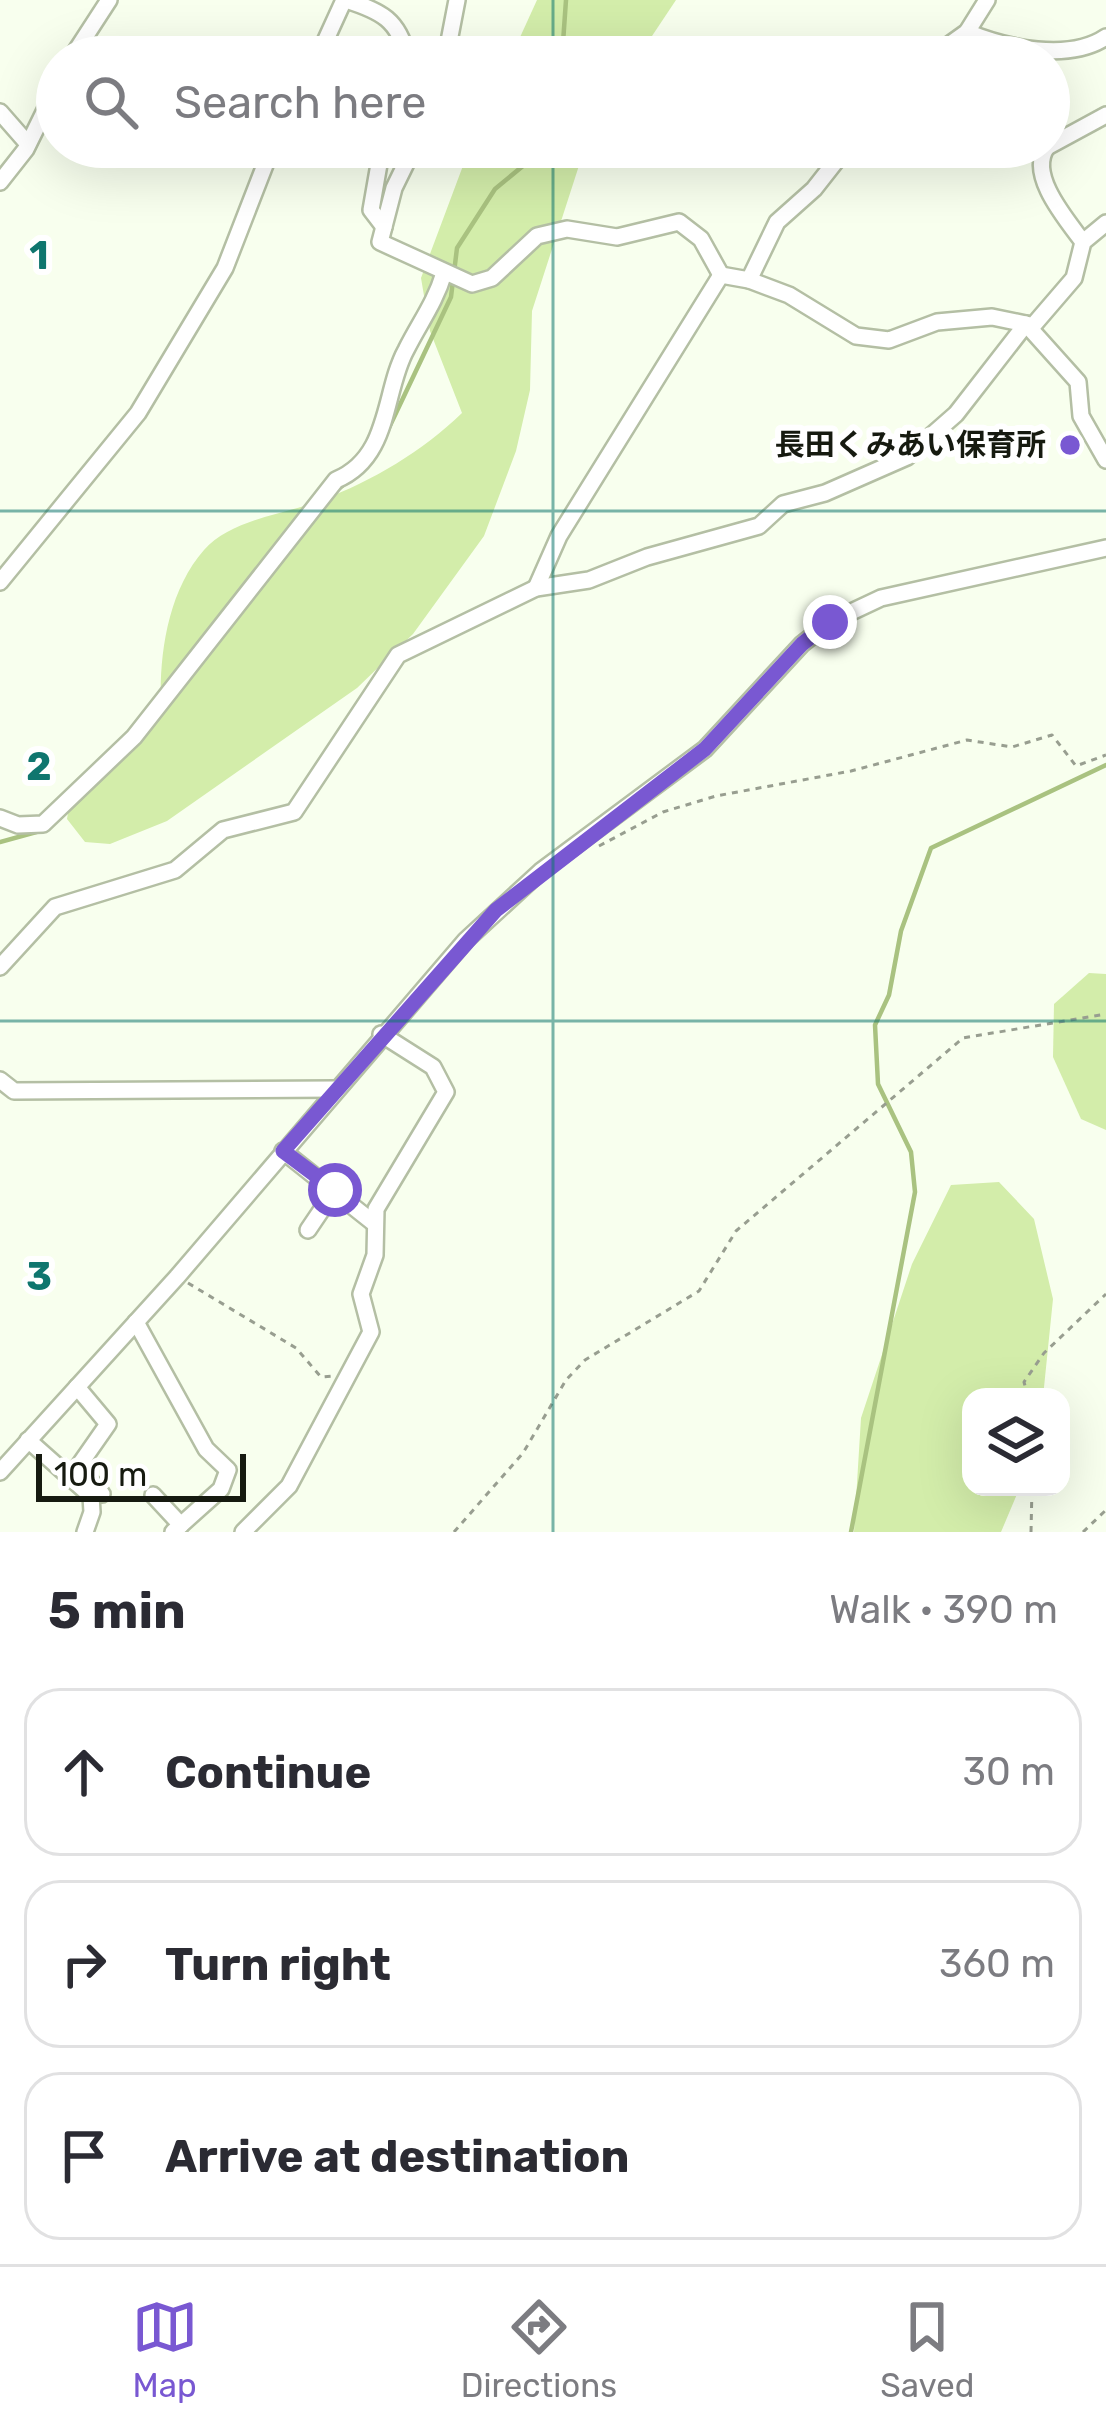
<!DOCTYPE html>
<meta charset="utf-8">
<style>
body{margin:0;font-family:Rubik,"Noto Sans JP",sans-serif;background:#f2f2f3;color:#2b2b33}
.controls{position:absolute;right:36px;bottom:36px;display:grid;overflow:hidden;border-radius:24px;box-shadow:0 12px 48px #0002}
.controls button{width:108px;height:108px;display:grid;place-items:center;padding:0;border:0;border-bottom:3px solid #e1e1e2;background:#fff;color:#2b2b33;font:60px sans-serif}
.scale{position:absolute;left:36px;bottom:30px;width:210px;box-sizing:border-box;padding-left:12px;border:6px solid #161a10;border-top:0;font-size:33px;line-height:42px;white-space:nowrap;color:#161a10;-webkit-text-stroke:9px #fff;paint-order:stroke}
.stop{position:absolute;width:36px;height:36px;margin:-27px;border:9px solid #7958d2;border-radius:50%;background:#fff}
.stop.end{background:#7958d2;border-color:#fff;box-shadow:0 3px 12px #0008}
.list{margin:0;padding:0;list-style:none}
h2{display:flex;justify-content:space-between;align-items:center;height:156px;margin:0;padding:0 48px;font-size:51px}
h2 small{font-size:39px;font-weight:400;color:#7c7c81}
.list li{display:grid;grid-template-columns:78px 1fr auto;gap:36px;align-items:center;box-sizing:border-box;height:168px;margin:0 24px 24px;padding:0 24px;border:3px solid #e1e1e2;border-radius:36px}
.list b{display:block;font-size:45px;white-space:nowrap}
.list em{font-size:39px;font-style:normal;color:#7c7c81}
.icon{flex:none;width:66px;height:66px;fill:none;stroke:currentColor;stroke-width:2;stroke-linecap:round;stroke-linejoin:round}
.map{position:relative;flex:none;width:1106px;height:1532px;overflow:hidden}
.search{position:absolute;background:#fff;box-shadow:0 12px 48px #0002;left:36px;right:36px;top:36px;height:132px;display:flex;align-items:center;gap:30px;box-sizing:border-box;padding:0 42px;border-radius:66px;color:#7c7c81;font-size:45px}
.sheet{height:732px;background:#fff}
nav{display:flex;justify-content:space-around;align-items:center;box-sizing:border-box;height:168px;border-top:3px solid #e1e1e2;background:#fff;font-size:33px;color:#7c7c81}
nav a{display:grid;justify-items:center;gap:6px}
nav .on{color:#7958d2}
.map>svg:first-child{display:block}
.green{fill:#d3edaa}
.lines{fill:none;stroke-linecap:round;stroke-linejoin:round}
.stream{stroke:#a9c280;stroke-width:4.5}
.minor-casing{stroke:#b4bfa4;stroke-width:20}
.path{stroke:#989e90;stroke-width:3;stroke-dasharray:6 6;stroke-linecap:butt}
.minor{stroke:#fff;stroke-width:15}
.route{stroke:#7958d2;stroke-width:15}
.grid{fill:none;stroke:#0f766e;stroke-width:3;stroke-opacity:0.55}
.poi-dot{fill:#7958d2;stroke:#fff;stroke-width:4.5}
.labels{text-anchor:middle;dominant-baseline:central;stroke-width:12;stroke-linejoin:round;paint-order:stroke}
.poi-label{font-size:30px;font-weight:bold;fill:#161a10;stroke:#fff;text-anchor:end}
.grid-label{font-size:39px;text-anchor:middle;font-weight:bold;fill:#0f766e;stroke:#fff;stroke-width:12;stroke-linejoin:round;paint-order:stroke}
</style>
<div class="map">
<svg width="1106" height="1532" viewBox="0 0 1106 1532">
<rect width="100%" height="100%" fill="#f8ffee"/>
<g class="green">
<polygon points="537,0 676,0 638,57 511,57"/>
<path d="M470,147H585L532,311L530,390L516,451L484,536L413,634L357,688L167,821L110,844L85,842L67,819L71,794L161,706C159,654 168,591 204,550C231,519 286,514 322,500C372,481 423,451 462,413L430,331L421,278Z"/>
<polygon points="1089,973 1106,974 1106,1130 1081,1119 1053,1057 1054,1004"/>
<polygon points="999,1182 1034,1219 1053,1299 1043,1397 971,1397 971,1487 1020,1487 1001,1532 854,1532 861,1418 912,1264 951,1185"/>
</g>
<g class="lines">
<g class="stream">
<polyline points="562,57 566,0"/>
<polyline points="377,453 451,297 457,248 495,189 535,156 536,147"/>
<polyline points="257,592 336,491 371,462"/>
<polyline points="60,818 112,768"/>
<polyline points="0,842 40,831"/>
<polyline points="851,1532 915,1192 911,1152 878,1084 875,1025 889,995 901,931 931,848 1106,765"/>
</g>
<defs>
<g id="minor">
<path d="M346,0C381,11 399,20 407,57"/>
<path d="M967,32C1006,48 1069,62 1106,37"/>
<polyline points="72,57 109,0"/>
<polyline points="318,57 344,0"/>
<polyline points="446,57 457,0"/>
<polyline points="932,57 967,32 987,0"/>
<polyline points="0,112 28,144"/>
<polyline points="1049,146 1106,115"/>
<polyline points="382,147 371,210 384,227"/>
<polyline points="414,147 394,188 380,242 472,284 492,278 537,236 567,229 617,237 679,222 701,239 721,275"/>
<path d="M1047,147C1027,174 1066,219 1083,242"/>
<polyline points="0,182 26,149 57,86"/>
<polyline points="749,280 789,295 856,336 889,340 937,322 992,317 1026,324 1078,382 1081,416 1106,460"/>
<polyline points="1031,328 1074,278 1083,242 1106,223"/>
<polyline points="0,582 138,413 225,268 272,147"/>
<polyline points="536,588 559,536 721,275 749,280 777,222 814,189 847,147"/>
<path d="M0,818L18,825L43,824L134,737L336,480C391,457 383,392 406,350C420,322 435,303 444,273"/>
<polyline points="0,967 55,907 175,870 223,830 294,812 398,655 536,588 589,580 647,557 759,526 783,504 825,493 907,457 956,414 1026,324"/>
<polyline points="0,1080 14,1091 335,1089"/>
<polyline points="283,1151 375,1224"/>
<polyline points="308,1230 335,1190"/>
<polyline points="136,1322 206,1449 228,1470 221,1489 173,1532"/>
<polyline points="77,1387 108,1424 78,1467 102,1494"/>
<polyline points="28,1440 91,1496 92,1512 85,1532"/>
<polyline points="0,1472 177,1277 466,940 541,871 705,749 802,644 830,622 881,598 1106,548"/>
<polyline points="153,1495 181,1525"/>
<polyline points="243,1532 289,1486 371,1332 361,1294 375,1255 376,1209 446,1092 433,1067 381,1034"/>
</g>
</defs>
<use href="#minor" class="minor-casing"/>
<g class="path">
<polyline points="599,846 663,812 716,796 851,771 967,740 1012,747 1052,735 1076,766 1106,755"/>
<polyline points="188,1283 296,1348 321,1377 333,1376"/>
<polyline points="1028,1397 1024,1382 1044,1353 1106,1294"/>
<polyline points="454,1532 523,1453 566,1380 585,1360 699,1291 736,1231 963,1038 1106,1014"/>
<polyline points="1031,1532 1032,1487"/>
<polyline points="1083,1532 1106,1510"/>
</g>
<use href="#minor" class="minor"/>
</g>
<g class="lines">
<polyline class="route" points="335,1190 283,1151 496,910 705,749 802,644 830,622"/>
</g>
<path class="grid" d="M553,0V57M553,147V1532M0,511H1106M0,1021H1106"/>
<circle class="poi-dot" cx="1070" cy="445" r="12"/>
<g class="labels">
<g class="poi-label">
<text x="1046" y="445">長田くみあい保育所</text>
</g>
</g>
<g class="grid-label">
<text x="39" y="269">1</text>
<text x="39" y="780">2</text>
<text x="39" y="1290">3</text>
</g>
</svg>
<div class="controls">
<button><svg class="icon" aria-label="layers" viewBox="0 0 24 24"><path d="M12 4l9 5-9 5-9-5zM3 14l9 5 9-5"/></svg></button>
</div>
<div class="scale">100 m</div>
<div class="stop" style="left:335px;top:1190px"></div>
<div class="stop end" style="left:830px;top:622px"></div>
<div class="search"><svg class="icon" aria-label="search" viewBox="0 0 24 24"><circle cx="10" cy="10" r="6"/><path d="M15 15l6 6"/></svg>Search here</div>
</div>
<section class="sheet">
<h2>5 min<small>Walk · 390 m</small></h2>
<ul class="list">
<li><svg class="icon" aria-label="ahead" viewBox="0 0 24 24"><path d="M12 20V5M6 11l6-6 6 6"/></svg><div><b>Continue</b></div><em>30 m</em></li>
<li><svg class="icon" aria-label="right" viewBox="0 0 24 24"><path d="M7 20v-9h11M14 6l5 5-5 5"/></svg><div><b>Turn right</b></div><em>360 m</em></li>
<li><svg class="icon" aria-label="arrive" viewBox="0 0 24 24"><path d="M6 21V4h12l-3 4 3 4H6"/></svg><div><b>Arrive at destination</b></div></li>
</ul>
</section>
<nav>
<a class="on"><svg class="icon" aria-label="map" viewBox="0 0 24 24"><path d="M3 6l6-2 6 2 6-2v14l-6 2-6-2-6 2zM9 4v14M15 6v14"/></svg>Map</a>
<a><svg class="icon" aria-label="directions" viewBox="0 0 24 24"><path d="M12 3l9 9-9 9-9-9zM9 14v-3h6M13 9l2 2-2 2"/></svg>Directions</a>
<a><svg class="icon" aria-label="saved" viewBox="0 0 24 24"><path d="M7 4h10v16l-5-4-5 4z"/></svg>Saved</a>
</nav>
